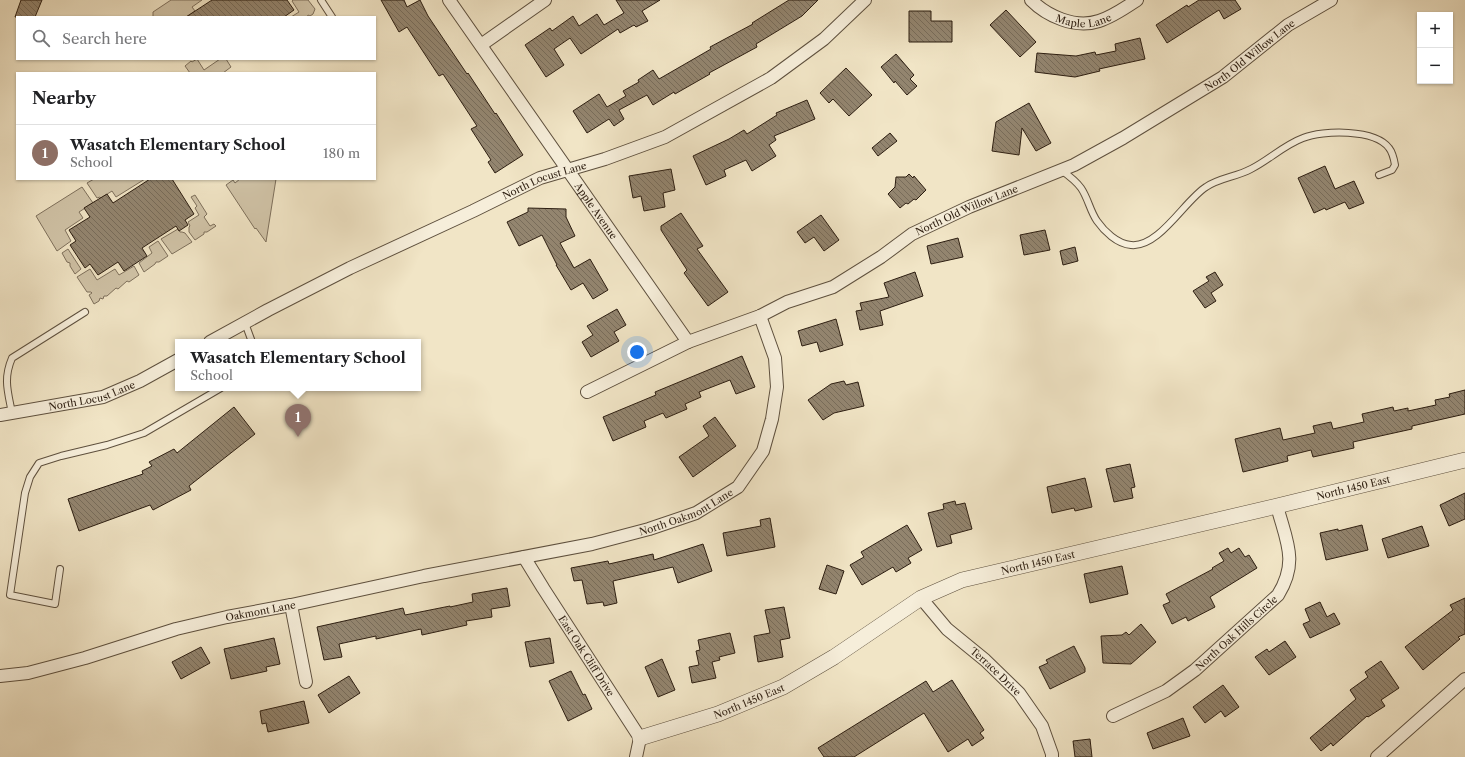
<!DOCTYPE html>
<meta charset="utf-8">
<style>
body{margin:0;font-family:"Libre Caslon Text",serif;background:#f2f2f2;color:#202124}
.controls{position:absolute;right:12px;top:12px;display:grid;overflow:hidden;border-radius:0px;box-shadow:0 1px 3px #0004}
.controls button{width:36px;height:36px;display:grid;place-items:center;padding:0;border:0;border-bottom:1px solid #e0e0e0;background:#fff;color:#202124;font:20px sans-serif}
.you{position:absolute;left:637px;top:352px;width:14px;height:14px;margin:-10px;border:3px solid #fff;border-radius:50%;background:#1a73e8;box-shadow:0 0 0 6px #1a73e833}
.badge{display:grid;place-items:center;width:26px;height:26px;border-radius:50%;background:#db2777;color:#fff;font-size:13px;font-weight:700}
.pin{position:absolute;translate:-50% -33px;filter:drop-shadow(0 1px 2px #0008)}
.pin::after{content:'';position:absolute;top:21px;width:14px;height:12px;background:inherit;clip-path:polygon(0 0,100% 0,50% 100%)}
.popup{position:absolute;left:175px;top:339px;width:246px;height:52px;box-sizing:border-box;display:grid;place-content:center;border-radius:0px;background:#fff;filter:drop-shadow(0 1px 3px #0005);font-size:13px;white-space:nowrap;color:#757577}
.popup b{font-size:15px;color:#202124}
.popup::after{content:'';position:absolute;left:50%;top:100%;margin-left:-8px;border:8px solid transparent;border-top-color:#fff}
.list{margin:0;padding:0;list-style:none}
h2{display:flex;justify-content:space-between;align-items:center;height:52px;margin:0;padding:0 16px;font-size:17px}
h2 small{font-size:13px;font-weight:400;color:#757577}
.list li{display:grid;grid-template-columns:26px 1fr auto;gap:12px;align-items:center;box-sizing:border-box;height:56px;padding:0 16px;border-top:1px solid #e0e0e0}
.list b{display:block;font-size:15px;white-space:nowrap}
.list p{margin:0;font-size:13px;white-space:nowrap;color:#757577}
.list em{font-size:13px;font-style:normal;color:#757577}
.icon{flex:none;width:22px;height:22px;fill:none;stroke:currentColor;stroke-width:2;stroke-linecap:round;stroke-linejoin:round}
.map{position:relative;flex:none;width:1465px;height:757px;overflow:hidden}
.search{position:absolute;background:#fff;box-shadow:0 1px 3px #0004;left:16px;top:16px;width:360px;height:44px;display:flex;align-items:center;gap:10px;box-sizing:border-box;padding:0 14px;border-radius:0px;color:#757577;font-size:15px}
.panel{position:absolute;background:#fff;box-shadow:0 1px 3px #0004;left:16px;top:72px;width:360px;height:108px;border-radius:0px}
.map>svg:first-child{display:block}
.green{fill:#d0c3a7;stroke:#7e705c}
.building{fill:url(#building-back-hatch);stroke:#2d1e11}
.lines{fill:none;stroke-linecap:round;stroke-linejoin:round}
.service-casing{stroke:#5e503e;stroke-width:8}
.minor-casing{stroke:#5e503e;stroke-width:14}
.tertiary-casing{stroke:#5e503e;stroke-width:16}
.service{stroke:#f6eeda;stroke-width:6}
.minor{stroke:#f6eeda;stroke-width:12}
.tertiary{stroke:#f6eeda;stroke-width:15}
.labels{text-anchor:middle;dominant-baseline:central;stroke-width:3.5;stroke-linejoin:round;paint-order:stroke}
.street-label{font-size:10px;fill:#2d1e11;stroke:#f6eeda}
</style>
<div class="map">
<svg width="1465" height="757" viewBox="0 0 1465 757">
<defs>
<pattern id="building-back-hatch" width="6" height="6" patternUnits="userSpaceOnUse"><rect width="6" height="6" fill="#93856f"/><path d="M-1 5l2 2M0 0l6 6M5-1l2 2" fill="none" stroke="#786c5a"/></pattern>
</defs>
<rect width="100%" height="100%" fill="#f1e5c6"/>
<filter id="stains"><feTurbulence type="fractalNoise" baseFrequency=".005" numOctaves="4"/><feColorMatrix values="0 0 0 0 .2 0 0 0 0 .09 0 0 0 0 .02 0 0 0 .5 -.17"/></filter>
<radialGradient id="worn" r=".72"><stop offset=".6" stop-color="#630" stop-opacity="0"/><stop offset="1" stop-color="#630" stop-opacity=".3"/></radialGradient>
<g class="green">
<polygon points="171,0 202,0 192,7 195,11 186,17 153,17 153,12"/>
<polygon points="293,0 308,0 315,9 313,14 310,16 308,15 307,17 291,17 299,12 292,1"/>
<polygon points="197,59 204,70 220,59 226,59 231,67 223,73 190,73 185,66 191,61 192,62"/>
<polygon points="94,179 145,179 116,197 112,191 101,198 100,197 97,198 87,183"/>
<polygon points="240,179 276,179 266,242 256,228 255,229 226,185 233,180 235,183"/>
<polygon points="82,187 93,203 79,212 83,218 65,230 71,241 57,251 36,216"/>
<polygon points="195,195 207,214 204,217 210,226 214,224 216,226 207,232 204,232 204,234 195,240 189,232 189,227 190,226 188,222 199,215 195,208 197,206 191,197"/>
<polygon points="178,229 180,232 182,232 185,233 192,242 172,254 161,239"/>
<polygon points="158,241 168,256 159,262 156,262 155,264 144,272 139,263 152,253 149,247"/>
<polygon points="68,249 81,269 75,274 70,266 70,263 67,262 62,253"/>
<polygon points="134,266 139,275 129,282 127,281 118,289 116,288 107,296 104,296 103,299 100,298 99,301 94,304 89,295 92,293 91,292 87,292 77,277 90,269 97,280 115,269 119,275"/>
</g>
<g class="building">
<polygon points="21,0 42,0 35,17 15,17"/>
<polygon points="212,0 287,0 294,10 284,17 186,17"/>
<polygon points="381,0 404,0 407,7 420,0 428,16 467,74 468,73 495,114 496,113 523,155 495,173 488,162 491,160 471,129 477,126 443,74 439,76 407,27 399,32"/>
<polygon points="616,0 660,0 642,11 648,21 636,27 634,25 620,33 618,29 581,54 570,38 554,49 564,65 546,77 525,45 550,28 552,31 573,16 579,26 597,14 604,25 624,13"/>
<polygon points="789,0 818,0 802,16 756,44 757,47 709,73 710,74 675,94 674,92 653,105 647,95 619,110 624,119 614,126 609,119 587,133 573,111 599,94 607,107 626,96 623,91 639,82 638,80 653,70 659,79 711,49 710,47 753,24 752,23"/>
<polygon points="1199,0 1235,0 1241,9 1224,19 1219,10 1167,43 1156,25 1187,5 1188,7"/>
<polygon points="1006,10 1036,42 1020,57 990,25"/>
<polygon points="909,11 931,11 931,21 952,21 952,42 909,42"/>
<polygon points="1140,38 1145,59 1099,69 1100,71 1075,77 1035,72 1037,53 1076,56 1095,52 1096,55 1116,51 1115,44"/>
<polygon points="896,54 914,75 910,79 917,86 907,95 895,81 894,83 881,67"/>
<polygon points="846,68 872,95 849,116 833,99 829,103 820,93"/>
<polygon points="807,100 815,119 774,136 776,140 769,145 776,156 752,171 746,160 724,170 726,176 706,185 693,156 729,139 744,130 747,134 777,115 776,113"/>
<polygon points="1029,103 1051,143 1036,151 1022,128 1019,155 992,151 996,122"/>
<polygon points="890,133 897,141 878,156 872,148"/>
<polygon points="1325,166 1335,189 1354,181 1364,203 1349,209 1345,202 1326,210 1325,208 1314,213 1298,178"/>
<polygon points="671,169 675,190 663,193 665,207 644,211 641,196 633,198 629,176"/>
<polygon points="909,174 913,178 914,176 926,190 916,200 914,199 908,204 906,203 900,208 888,194 895,187 896,177 906,177"/>
<polygon points="150,179 172,179 194,214 185,220 188,225 179,231 176,226 142,248 147,256 124,271 118,262 98,275 90,264 85,268 70,245 76,241 69,230 90,217 84,208 107,194 113,203"/>
<polygon points="528,208 566,209 566,217 575,236 560,243 574,268 590,259 608,290 593,299 583,283 571,290 556,265 557,265 542,235 519,246 507,222 528,212"/>
<polygon points="681,213 703,246 697,249 728,292 708,306 684,273 687,270 661,230 661,226"/>
<polygon points="821,215 839,240 824,251 814,237 805,243 797,232"/>
<polygon points="1045,230 1050,250 1024,255 1020,235"/>
<polygon points="958,238 963,257 931,264 927,246"/>
<polygon points="1075,247 1078,261 1063,265 1060,251"/>
<polygon points="915,272 923,296 880,311 883,325 860,330 856,311 862,310 860,303 889,297 884,283"/>
<polygon points="1215,272 1223,285 1211,293 1216,301 1205,308 1193,291 1209,281 1206,277"/>
<polygon points="617,309 626,325 614,332 619,341 591,357 582,342 593,335 587,326"/>
<polygon points="836,319 843,345 820,352 817,342 802,346 798,331"/>
<polygon points="742,356 755,387 736,394 730,380 699,392 701,397 685,404 687,409 666,418 663,413 644,421 646,427 613,441 603,417 656,395 655,392"/>
<polygon points="844,381 846,385 858,382 864,406 834,413 823,420 808,400 831,384"/>
<polygon points="1465,390 1465,414 1412,426 1412,429 1353,442 1354,448 1313,457 1311,450 1287,456 1288,461 1243,472 1235,439 1280,428 1283,440 1315,433 1313,426 1331,422 1333,429 1364,422 1362,414 1393,407 1394,411 1408,408 1408,411 1436,405 1435,400 1450,397 1449,394"/>
<polygon points="234,407 255,434 189,486 191,490 153,510 150,505 79,531 68,499 143,474 142,471 152,466 149,462 174,449 177,453"/>
<polygon points="715,417 736,446 693,477 679,457 709,436 703,426"/>
<polygon points="1130,464 1135,487 1131,488 1133,498 1114,502 1106,469"/>
<polygon points="1085,478 1092,507 1075,511 1074,508 1052,513 1047,487"/>
<polygon points="1465,493 1465,519 1449,526 1440,505"/>
<polygon points="955,501 956,505 965,503 972,529 950,535 952,543 937,547 928,513 944,509 943,504"/>
<polygon points="770,518 775,547 727,556 723,533 761,526 760,520"/>
<polygon points="907,525 922,550 908,558 911,563 896,572 893,567 862,585 850,565 864,557 861,552"/>
<polygon points="1362,525 1368,550 1326,560 1320,533 1338,529 1338,531"/>
<polygon points="1422,526 1429,546 1388,558 1382,539"/>
<polygon points="703,544 712,571 678,583 673,567 613,581 617,603 604,606 603,602 587,604 582,580 574,581 571,568 608,561 609,564 653,554 654,560"/>
<polygon points="1228,548 1231,553 1239,548 1245,557 1249,555 1257,568 1210,597 1215,607 1188,621 1186,617 1172,624 1163,605 1170,602 1166,594 1213,569 1212,568 1224,561 1219,553"/>
<polygon points="827,565 844,571 836,594 819,589"/>
<polygon points="1122,566 1128,594 1090,603 1084,574"/>
<polygon points="507,588 510,606 491,609 492,617 466,621 467,625 422,635 421,629 376,639 376,636 339,644 342,657 324,660 317,627 403,608 405,615 450,606 450,607 473,602 472,594"/>
<polygon points="1465,598 1465,634 1458,637 1460,639 1423,670 1405,647 1453,610 1450,605"/>
<polygon points="1320,602 1327,617 1334,613 1340,624 1310,638 1303,624 1310,621 1305,609"/>
<polygon points="784,607 790,638 780,640 783,657 758,662 754,636 770,633 765,610"/>
<polygon points="1141,624 1156,642 1131,664 1103,663 1101,636 1122,635 1126,632 1129,635"/>
<polygon points="730,633 735,653 719,657 720,660 712,662 716,678 692,683 689,667 699,665 696,651 700,650 698,640"/>
<polygon points="274,638 280,664 266,667 267,671 231,679 224,649"/>
<polygon points="550,638 554,663 530,667 525,642"/>
<polygon points="1285,641 1296,657 1269,675 1255,657 1267,649 1269,652"/>
<polygon points="1074,646 1085,668 1085,672 1050,689 1039,667 1048,663 1046,660"/>
<polygon points="201,647 210,663 181,679 172,662"/>
<polygon points="662,659 675,690 658,697 645,667"/>
<polygon points="1381,661 1399,688 1381,700 1385,706 1368,717 1367,716 1333,746 1331,743 1321,751 1310,738 1356,699 1350,690 1368,677 1365,672"/>
<polygon points="571,671 583,695 585,694 592,709 568,721 549,681"/>
<polygon points="349,676 360,693 329,713 318,695"/>
<polygon points="952,680 984,730 980,733 984,738 972,746 968,739 948,752 924,713 854,757 824,757 818,748 926,681 933,692"/>
<polygon points="1223,685 1239,707 1225,717 1221,711 1205,723 1193,707"/>
<polygon points="304,701 309,723 268,732 266,723 262,724 260,711"/>
<polygon points="1183,718 1190,736 1153,749 1147,733"/>
<polygon points="1090,739 1092,757 1075,757 1073,741"/>
</g>
<g class="lines">
<defs>
<g id="service">
<polyline points="321,0 332,17"/>
<path d="M1061,170C1068,175 1076,181 1081,188C1088,198 1090,211 1097,221C1104,231 1117,244 1131,245C1159,248 1185,200 1206,187C1219,178 1236,177 1251,169C1269,160 1284,145 1303,138C1323,130 1375,129 1389,148C1393,153 1394,159 1395,165L1392,170L1379,175"/>
<polyline points="245,323 252,342"/>
<path d="M12,413C8,392 3,379 12,358L85,312"/>
<polyline points="60,569 55,604 10,595 25,493 30,477 39,463 61,456 107,445 144,433 221,388"/>
</g>
<g id="minor">
<path id="s1" d="M449,0L688,342"/>
<path id="s2" d="M1031,0C1047,16 1075,29 1099,21C1112,17 1125,8 1137,0"/>
<polyline points="481,45 545,0"/>
<path id="s3" d="M210,342L268,310L350,268L473,211L540,178L605,159L665,137L771,78L824,39L865,0"/>
<path id="s4" d="M587,392L688,342L760,316L787,302L833,287L881,257L912,234L969,207L1074,165L1123,138L1223,77L1288,25L1331,0"/>
<path id="s5" d="M0,415L103,397L140,381L178,360"/>
<path id="s6" d="M524,557L543,588L640,738L636,757"/>
<path id="s7" d="M921,598L947,629L985,660L1019,693L1042,726L1052,754V757"/>
<polyline points="291,605 306,682"/>
<path id="s8" d="M0,676L28,673L85,658L176,629L227,617L291,605L424,576L592,544L649,529L696,513L738,487L763,451L772,419L777,387L775,358L760,316"/>
<path id="s9" d="M1113,716L1166,691L1195,670L1278,595C1299,561 1286,541 1277,506"/>
<polyline points="1377,757 1465,679"/>
</g>
<g id="tertiary">
<path id="s10" d="M640,738L718,714L783,687L834,657L921,598L962,580L1277,506L1465,460"/>
</g>
</defs>
<use href="#service" class="service-casing"/>
<use href="#minor" class="minor-casing"/>
<use href="#tertiary" class="tertiary-casing"/>
<use href="#service" class="service"/>
<use href="#minor" class="minor"/>
<use href="#tertiary" class="tertiary"/>
</g>
<g class="labels">
<g class="street-label">
<text stroke="none"><textPath href="#s2" startOffset="59">Maple Lane</textPath></text>
<text stroke="none"><textPath href="#s4" startOffset="747">North Old Willow Lane</textPath></text>
<text stroke="none"><textPath href="#s3" startOffset="372">North Locust Lane</textPath></text>
<text stroke="none"><textPath href="#s1" startOffset="257">Apple Avenue</textPath></text>
<text stroke="none"><textPath href="#s4" startOffset="423">North Old Willow Lane</textPath></text>
<text stroke="none"><textPath href="#s5" startOffset="94">North Locust Lane</textPath></text>
<text stroke="none"><textPath href="#s10" startOffset="763">North 1450 East</textPath></text>
<text stroke="none"><textPath href="#s8" startOffset="707">North Oakmont Lane</textPath></text>
<text stroke="none"><textPath href="#s10" startOffset="439">North 1450 East</textPath></text>
<text stroke="none"><textPath href="#s8" startOffset="269">Oakmont Lane</textPath></text>
<text stroke="none"><textPath href="#s9" startOffset="150">North Oak Hills Circle</textPath></text>
<text stroke="none"><textPath href="#s6" startOffset="117">East Oak Cliff Drive</textPath></text>
<text stroke="none"><textPath href="#s7" startOffset="105">Terrace Drive</textPath></text>
<text stroke="none"><textPath href="#s10" startOffset="115">North 1450 East</textPath></text>
</g>
</g>
<rect width="100%" height="100%" filter="url(#stains)"/>
<rect width="100%" height="100%" fill="url(#worn)"/>
</svg>
<div class="controls">
<button>+</button>
<button>−</button>
</div>
<div class="you"></div>
<div class="pin badge" style="left:298px;top:437px;background:#8d6e63">1</div>
<div class="popup"><b>Wasatch Elementary School</b>School</div>
<div class="search"><svg class="icon" aria-label="search" viewBox="0 0 24 24"><circle cx="10" cy="10" r="6"/><path d="M15 15l6 6"/></svg>Search here</div>
<section class="panel">
<h2>Nearby<small></small></h2>
<ul class="list">
<li><span class="badge" style="background:#8d6e63">1</span><div><b>Wasatch Elementary School</b><p>School</p></div><em>180 m</em></li>
</ul>
</section>
</div>
